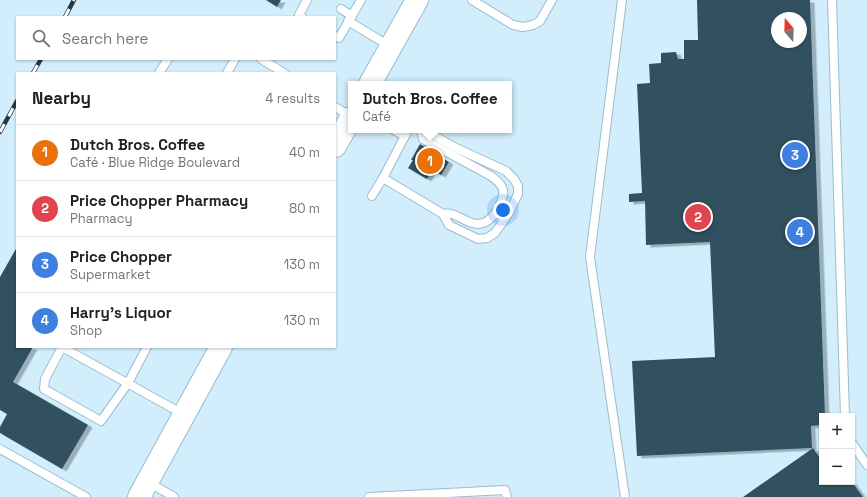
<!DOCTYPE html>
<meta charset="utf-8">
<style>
body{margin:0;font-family:"Space Grotesk",sans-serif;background:#f6f6f6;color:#202124}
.controls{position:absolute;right:12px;bottom:12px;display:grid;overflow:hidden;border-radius:0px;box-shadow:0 1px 3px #0004}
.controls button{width:36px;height:36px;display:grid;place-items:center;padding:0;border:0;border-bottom:1px solid #e0e0e0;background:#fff;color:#202124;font:20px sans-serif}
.compass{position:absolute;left:771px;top:12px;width:36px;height:36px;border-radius:50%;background:#fff;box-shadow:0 1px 3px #0004;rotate:341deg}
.you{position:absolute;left:503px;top:210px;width:14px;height:14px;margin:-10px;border:3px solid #fff;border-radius:50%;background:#1a73e8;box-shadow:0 0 0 6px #1a73e833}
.badge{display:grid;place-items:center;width:26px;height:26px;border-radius:50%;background:#b45309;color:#fff;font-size:13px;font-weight:700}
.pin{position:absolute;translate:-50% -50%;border:2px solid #fff;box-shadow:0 1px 4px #0006}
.popup{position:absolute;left:348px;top:81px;width:164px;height:52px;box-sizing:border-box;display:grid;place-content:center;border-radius:0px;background:#fff;filter:drop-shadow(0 1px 3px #0005);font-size:13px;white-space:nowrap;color:#757577}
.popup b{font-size:15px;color:#202124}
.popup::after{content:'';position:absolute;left:50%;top:100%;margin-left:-8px;border:8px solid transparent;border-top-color:#fff}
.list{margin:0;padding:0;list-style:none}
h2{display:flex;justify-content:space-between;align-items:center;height:52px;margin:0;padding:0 16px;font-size:17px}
h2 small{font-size:13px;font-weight:400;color:#757577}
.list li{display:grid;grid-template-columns:26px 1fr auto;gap:12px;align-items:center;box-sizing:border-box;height:56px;padding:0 16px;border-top:1px solid #e0e0e0}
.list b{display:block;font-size:15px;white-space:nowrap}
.list p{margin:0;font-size:13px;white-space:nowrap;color:#757577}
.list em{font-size:13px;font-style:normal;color:#757577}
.icon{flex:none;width:22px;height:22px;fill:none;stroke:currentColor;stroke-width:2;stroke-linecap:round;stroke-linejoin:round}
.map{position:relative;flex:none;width:867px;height:497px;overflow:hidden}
.search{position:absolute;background:#fff;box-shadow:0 1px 3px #0004;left:16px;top:16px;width:320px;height:44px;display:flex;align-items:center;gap:10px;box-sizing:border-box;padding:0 14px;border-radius:0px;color:#757577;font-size:15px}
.panel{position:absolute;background:#fff;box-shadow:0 1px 3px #0004;left:16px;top:72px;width:320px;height:276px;border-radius:0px}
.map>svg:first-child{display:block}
.building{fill:#335161;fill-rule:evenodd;filter:url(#shadow)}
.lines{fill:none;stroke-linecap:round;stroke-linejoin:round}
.lane-casing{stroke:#9bbccf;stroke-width:10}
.secondary-casing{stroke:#9bbccf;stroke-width:24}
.lane{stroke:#fff;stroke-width:8}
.secondary{stroke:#fff;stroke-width:22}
.rail-casing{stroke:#29383f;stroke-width:4.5}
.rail{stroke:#fff;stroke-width:3;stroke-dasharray:9;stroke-linecap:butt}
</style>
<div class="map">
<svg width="867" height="497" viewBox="0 0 867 497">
<defs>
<filter id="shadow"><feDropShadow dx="4.5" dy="2.5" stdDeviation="0" flood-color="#0004"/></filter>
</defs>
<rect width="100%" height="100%" fill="#d2eefd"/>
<g class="building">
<polygon points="266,0 281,0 277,7"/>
<path d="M697,0H810L825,416H822V425L811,426L812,448L637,456L632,361L715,357L710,242L646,245L645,201L629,202V194L642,193L637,84L650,83L649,64L661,63V53L676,52L678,59H684V40H698ZM777,18H801V42H777Z"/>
<polygon points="420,144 427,148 425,151 443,161 444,159 449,162 441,175 432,170 427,179 408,168 413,160 411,160"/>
<polygon points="17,247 17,347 33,347 13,382 88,425 62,469 0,433 0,427 7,414 0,410 0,277"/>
<polygon points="813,448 822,461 822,482 852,482 863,497 743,497"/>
</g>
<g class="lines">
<defs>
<g id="lane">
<polyline points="472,0 513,25 523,27 533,25 540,21 552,0"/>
<polyline points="622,0 590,257 625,497"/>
<polyline points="832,0 845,416"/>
<polyline points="341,9 352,16"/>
<polyline points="302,17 299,15 307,0"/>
<polyline points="348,21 391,47"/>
<polyline points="335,36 339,38 361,0"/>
<polyline points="261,59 284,73"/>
<polyline points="159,73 168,59"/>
<polyline points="227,73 235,59"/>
<polyline points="335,107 351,116"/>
<polyline points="394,130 405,136"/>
<polyline points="408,130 383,178 443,214 449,225 478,239 487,238 495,233 509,213 518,194 518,186 514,179 506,171 456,148 424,130"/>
<path d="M421,130L422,135L423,139L491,176C498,181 505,187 503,196C499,210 489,228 472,223C462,220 453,211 443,214"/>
<polyline points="372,196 383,178"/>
<polyline points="62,347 45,379 44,389 101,421 128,383 147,347"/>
<polyline points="62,347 183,414"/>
<polyline points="852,443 867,465"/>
<polyline points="0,449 86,497"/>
<polyline points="148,482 174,497"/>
<polyline points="369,497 505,490 507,497"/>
</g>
<g id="secondary">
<polyline points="370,84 417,0"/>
<polyline points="335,146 351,118"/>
<polyline points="139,497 221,347"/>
</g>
</defs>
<use href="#lane" class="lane-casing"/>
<use href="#secondary" class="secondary-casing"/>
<use href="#lane" class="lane"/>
<use href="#secondary" class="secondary"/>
<defs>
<g id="rail">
<polyline points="65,17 74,0"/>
<polyline points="33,73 41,59"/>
<polyline points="0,132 17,101"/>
</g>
</defs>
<use href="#rail" class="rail-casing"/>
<use href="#rail" class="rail"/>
</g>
</svg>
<div class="controls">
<button>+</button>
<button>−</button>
</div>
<svg class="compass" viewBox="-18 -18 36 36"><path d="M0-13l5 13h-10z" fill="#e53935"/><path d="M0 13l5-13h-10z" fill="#757577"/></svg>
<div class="you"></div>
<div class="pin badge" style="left:430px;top:161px;background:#e8710a">1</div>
<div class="popup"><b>Dutch Bros. Coffee</b>Café</div>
<div class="pin badge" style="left:698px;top:217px;background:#e0444e">2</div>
<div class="pin badge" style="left:795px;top:155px;background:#3f7fe0">3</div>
<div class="pin badge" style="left:800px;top:232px;background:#3f7fe0">4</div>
<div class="search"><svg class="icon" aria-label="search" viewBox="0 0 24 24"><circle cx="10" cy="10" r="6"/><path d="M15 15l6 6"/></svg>Search here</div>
<section class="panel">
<h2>Nearby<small>4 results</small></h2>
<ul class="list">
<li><span class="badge" style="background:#e8710a">1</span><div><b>Dutch Bros. Coffee</b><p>Café · Blue Ridge Boulevard</p></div><em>40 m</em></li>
<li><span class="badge" style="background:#e0444e">2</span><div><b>Price Chopper Pharmacy</b><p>Pharmacy</p></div><em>80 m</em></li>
<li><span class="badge" style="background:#3f7fe0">3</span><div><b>Price Chopper</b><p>Supermarket</p></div><em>130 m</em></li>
<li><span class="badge" style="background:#3f7fe0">4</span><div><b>Harry's Liquor</b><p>Shop</p></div><em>130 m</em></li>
</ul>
</section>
</div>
